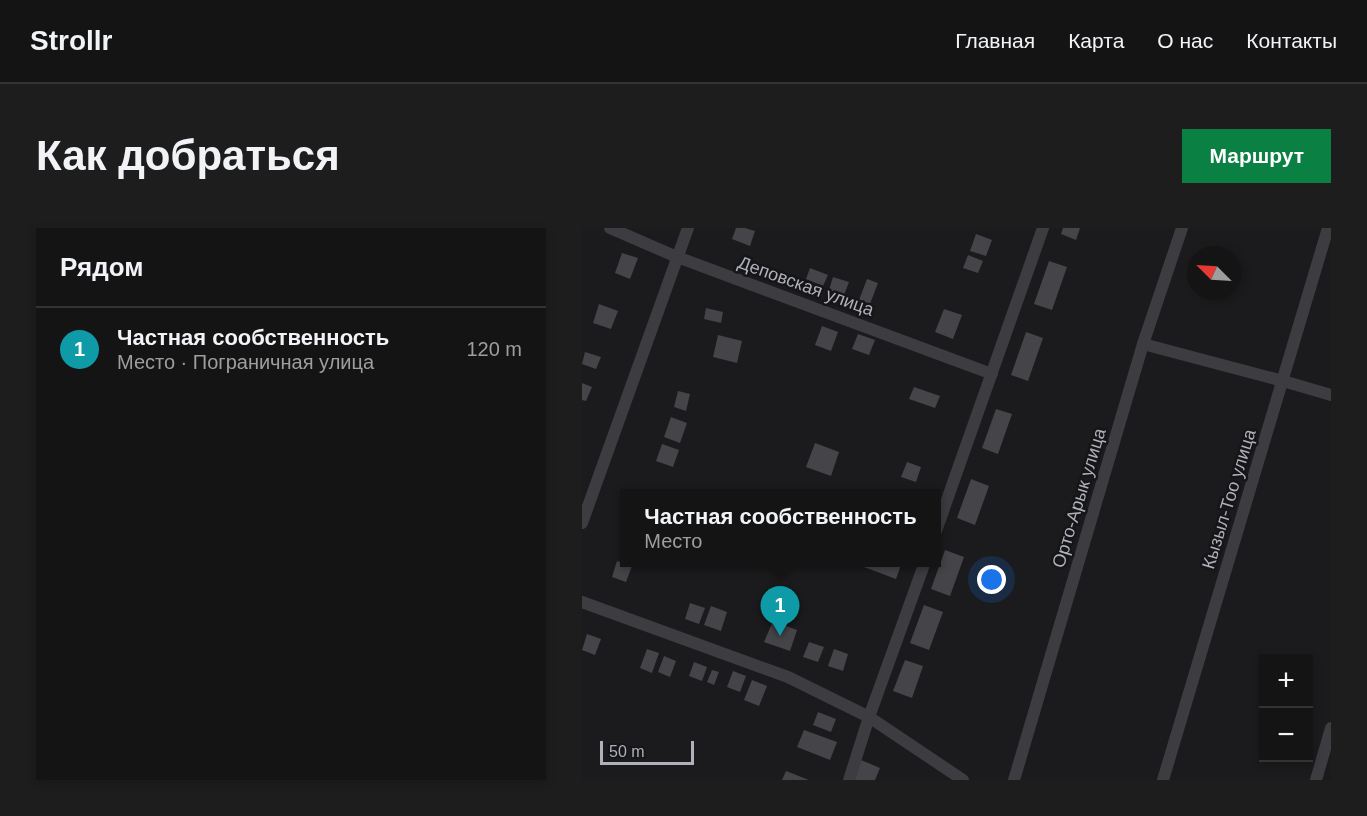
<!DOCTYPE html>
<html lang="ru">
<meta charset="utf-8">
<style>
body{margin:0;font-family:Arial,sans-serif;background:#1d1d1e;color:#f1f3f6}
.controls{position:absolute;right:18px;bottom:18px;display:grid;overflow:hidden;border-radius:0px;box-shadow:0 3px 9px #0003}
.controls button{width:54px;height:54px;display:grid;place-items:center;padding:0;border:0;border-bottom:2px solid #333334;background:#141415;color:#f1f3f6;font:30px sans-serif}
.compass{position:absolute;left:605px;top:18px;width:54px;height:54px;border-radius:50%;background:#141415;box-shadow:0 3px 9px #0003;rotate:294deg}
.scale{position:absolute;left:18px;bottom:15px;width:94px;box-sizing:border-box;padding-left:6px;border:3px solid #aeb0ba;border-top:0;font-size:16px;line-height:21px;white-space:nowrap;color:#aeb0ba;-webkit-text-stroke:4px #161517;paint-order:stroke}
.you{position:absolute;left:410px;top:352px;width:21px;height:21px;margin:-15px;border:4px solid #fff;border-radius:50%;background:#1a73e8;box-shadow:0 0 0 9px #1a73e833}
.badge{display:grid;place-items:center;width:39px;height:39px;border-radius:50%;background:#0b8043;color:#fff;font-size:20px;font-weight:700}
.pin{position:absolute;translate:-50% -50px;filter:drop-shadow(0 2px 3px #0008)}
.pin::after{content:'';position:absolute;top:32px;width:21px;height:18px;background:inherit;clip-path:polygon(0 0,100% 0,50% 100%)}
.popup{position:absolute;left:38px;top:261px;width:321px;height:78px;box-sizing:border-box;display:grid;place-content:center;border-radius:0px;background:#141415;filter:drop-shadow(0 2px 4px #0005);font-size:20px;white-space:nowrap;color:#9d9ea0}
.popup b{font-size:22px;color:#f1f3f6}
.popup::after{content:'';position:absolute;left:50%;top:100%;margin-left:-12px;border:12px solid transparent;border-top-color:#141415}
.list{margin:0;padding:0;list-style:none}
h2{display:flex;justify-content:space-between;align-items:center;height:78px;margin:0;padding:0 24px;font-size:26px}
h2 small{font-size:20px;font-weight:400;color:#9d9ea0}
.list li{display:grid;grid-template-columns:39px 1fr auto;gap:18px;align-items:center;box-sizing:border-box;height:84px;padding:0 24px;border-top:2px solid #333334}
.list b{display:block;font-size:22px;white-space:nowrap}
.list p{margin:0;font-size:20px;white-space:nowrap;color:#9d9ea0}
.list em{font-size:20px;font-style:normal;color:#9d9ea0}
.map{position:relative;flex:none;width:749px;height:552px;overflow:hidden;border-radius:0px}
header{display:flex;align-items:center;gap:36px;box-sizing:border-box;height:84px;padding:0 30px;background:#141415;border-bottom:2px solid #333334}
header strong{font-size:28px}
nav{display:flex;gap:33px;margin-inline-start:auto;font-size:21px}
.intro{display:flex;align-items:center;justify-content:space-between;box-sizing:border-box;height:144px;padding:0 36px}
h1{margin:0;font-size:42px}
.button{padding:15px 27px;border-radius:0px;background:#0b8043;color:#fff;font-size:21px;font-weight:700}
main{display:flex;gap:36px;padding:0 36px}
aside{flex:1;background:#141415;border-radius:0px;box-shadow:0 3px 9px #0003}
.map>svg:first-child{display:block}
.building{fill:#454549}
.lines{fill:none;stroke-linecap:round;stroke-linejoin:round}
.minor{stroke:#3c3c41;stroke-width:12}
.labels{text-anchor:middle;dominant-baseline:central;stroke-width:5;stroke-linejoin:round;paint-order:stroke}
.street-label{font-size:18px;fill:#aeb0ba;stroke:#161517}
</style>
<header>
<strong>Strollr</strong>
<nav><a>Главная</a><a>Карта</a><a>О нас</a><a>Контакты</a></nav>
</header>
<div class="intro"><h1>Как добраться</h1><a class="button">Маршрут</a></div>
<main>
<aside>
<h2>Рядом<small></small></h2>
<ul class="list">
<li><span class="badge" style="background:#0f9aa8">1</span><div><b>Частная сообственность</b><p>Место · Пограничная улица</p></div><em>120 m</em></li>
</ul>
</aside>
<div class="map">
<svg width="749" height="552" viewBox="0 0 749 552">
<rect width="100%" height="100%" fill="#1b1a1c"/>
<g class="building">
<polygon points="154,0 163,0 173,3 168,18 150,11"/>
<polygon points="481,0 498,0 494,12 479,6"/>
<polygon points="394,6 410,12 404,28 388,23"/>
<polygon points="40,25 56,30 48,51 33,45"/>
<polygon points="386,27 401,33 396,45 381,40"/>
<polygon points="467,33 485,39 470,82 452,76"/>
<polygon points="228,40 246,47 241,58 224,51"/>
<polygon points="251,49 267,54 262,67 247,62"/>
<polygon points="285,51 296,55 288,76 277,72"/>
<polygon points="17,76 36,83 29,101 11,95"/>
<polygon points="124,80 141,84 139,95 122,91"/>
<polygon points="362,81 380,87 371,111 353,104"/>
<polygon points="240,98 256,104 249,123 233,117"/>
<polygon points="444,104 461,110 446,153 429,147"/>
<polygon points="276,106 293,112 287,127 270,121"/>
<polygon points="136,107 160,113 155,135 131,129"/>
<polygon points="3,124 19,129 14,141 0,136"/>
<polygon points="0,155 10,159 4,173 0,172"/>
<polygon points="332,159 358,168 353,180 327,171"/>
<polygon points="96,163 108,166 104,183 92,179"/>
<polygon points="414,181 430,186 416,226 400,220"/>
<polygon points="89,189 105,195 98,215 82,209"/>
<polygon points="233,215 257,224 249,248 224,239"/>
<polygon points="80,216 97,222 91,239 74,233"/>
<polygon points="325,234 339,239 334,254 319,249"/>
<polygon points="389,251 407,258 393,297 375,290"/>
<polygon points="363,322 382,329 368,368 349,361"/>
<polygon points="35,333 50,338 44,354 30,349"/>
<polygon points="284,334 320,334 314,351 282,339"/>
<polygon points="108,375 123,380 117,396 103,391"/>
<polygon points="342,377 361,384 347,422 328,415"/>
<polygon points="129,378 145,384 139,403 122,397"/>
<polygon points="191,393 215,402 208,423 182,414"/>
<polygon points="5,406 19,411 13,427 0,422"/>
<polygon points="227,414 242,419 236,434 221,429"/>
<polygon points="65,421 77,425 70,445 58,440"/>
<polygon points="252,421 266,426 261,443 246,438"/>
<polygon points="82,428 94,433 88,449 76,444"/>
<polygon points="323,432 341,438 330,470 311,463"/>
<polygon points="112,434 125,439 120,453 107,448"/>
<polygon points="130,442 137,444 132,457 125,454"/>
<polygon points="151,443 164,448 158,464 145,459"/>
<polygon points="170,452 185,458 177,478 162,472"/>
<polygon points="236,484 254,491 249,504 231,497"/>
<polygon points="222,502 255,514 248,532 215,519"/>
<polygon points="279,532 298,540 293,552 271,552"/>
<polygon points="204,543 227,552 200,552"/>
</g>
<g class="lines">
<g class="minor">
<polyline points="28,0 95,29 410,146"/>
<polyline points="561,116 701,153 749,167"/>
<polyline points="0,295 106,0"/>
<polyline points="354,303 461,0"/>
<polyline points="0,374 206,449 287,489 381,552"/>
<polyline points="267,552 287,489 343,334"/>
<polyline points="432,552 561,116 600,0"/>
<polyline points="581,552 746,0"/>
<polyline points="734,552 749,500"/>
</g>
</g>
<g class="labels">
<g class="street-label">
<text transform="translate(224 58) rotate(20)">Деповская улица</text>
<text transform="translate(497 270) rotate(-73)">Орто-Арык улица</text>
<text transform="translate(647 271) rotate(-73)">Кызыл-Тоо улица</text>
</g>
</g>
</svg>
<div class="controls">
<button>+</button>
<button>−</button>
</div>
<svg class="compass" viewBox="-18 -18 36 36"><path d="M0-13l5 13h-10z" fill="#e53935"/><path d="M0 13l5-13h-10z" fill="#9d9ea0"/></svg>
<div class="scale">50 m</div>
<div class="you"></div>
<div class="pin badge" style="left:198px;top:408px;background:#0f9aa8">1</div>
<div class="popup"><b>Частная сообственность</b>Место</div>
</div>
</main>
